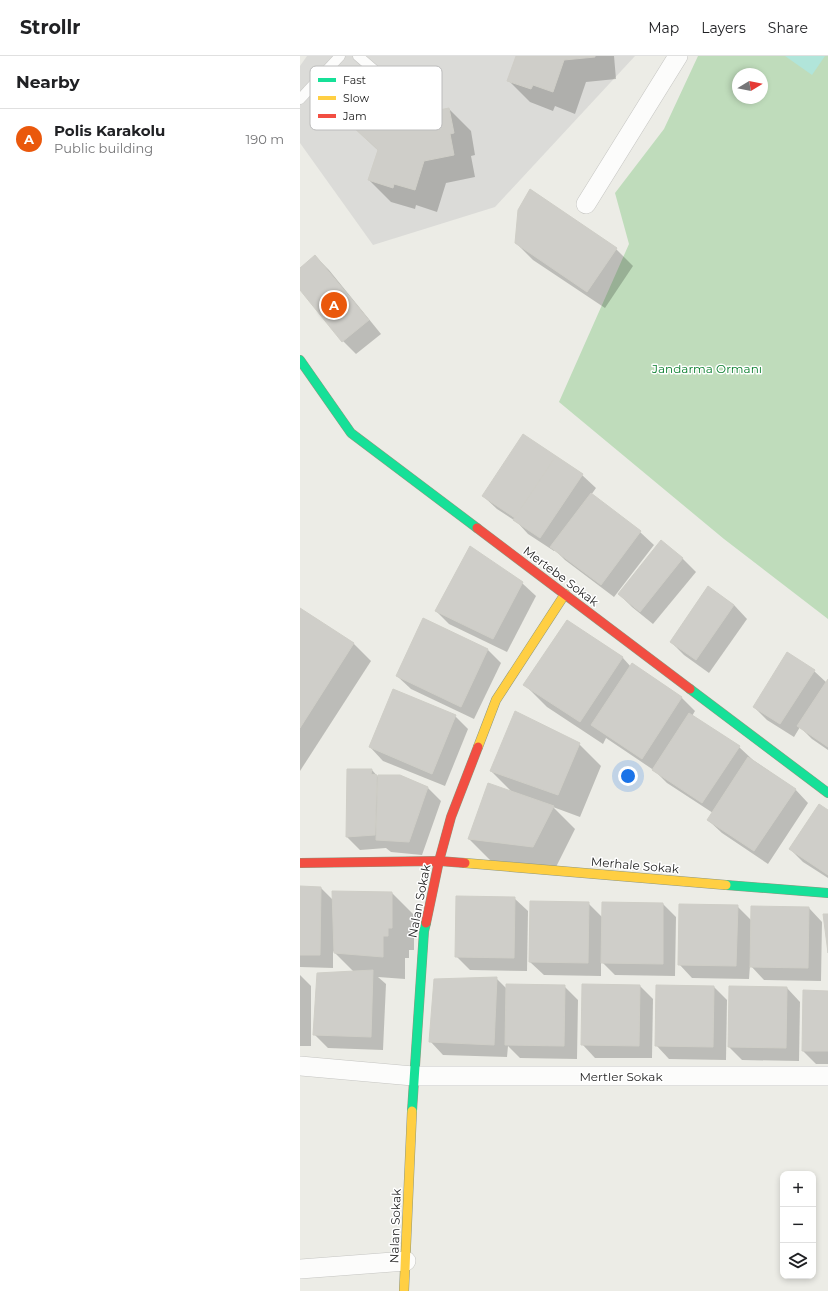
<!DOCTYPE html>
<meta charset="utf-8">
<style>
body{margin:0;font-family:Montserrat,sans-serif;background:#f6f6f6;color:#202124}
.controls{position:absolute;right:12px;bottom:12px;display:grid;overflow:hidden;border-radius:8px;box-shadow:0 2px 6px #0003}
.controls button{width:36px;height:36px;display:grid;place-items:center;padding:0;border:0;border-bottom:1px solid #e0e0e0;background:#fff;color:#202124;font:20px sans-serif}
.compass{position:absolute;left:432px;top:12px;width:36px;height:36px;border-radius:50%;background:#fff;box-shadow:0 2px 6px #0003;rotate:80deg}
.you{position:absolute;left:328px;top:720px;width:14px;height:14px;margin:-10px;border:3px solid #fff;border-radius:50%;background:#1a73e8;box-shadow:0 0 0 6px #1a73e833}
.badge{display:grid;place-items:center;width:26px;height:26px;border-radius:50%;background:#ea580c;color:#fff;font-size:13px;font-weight:700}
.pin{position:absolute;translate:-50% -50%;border:2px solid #fff;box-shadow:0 1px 4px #0006}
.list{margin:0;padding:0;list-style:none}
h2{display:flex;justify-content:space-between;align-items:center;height:52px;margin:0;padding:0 16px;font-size:17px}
h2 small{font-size:13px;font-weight:400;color:#757577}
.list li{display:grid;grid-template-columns:26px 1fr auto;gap:12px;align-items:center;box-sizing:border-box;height:60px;padding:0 16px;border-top:1px solid #e0e0e0}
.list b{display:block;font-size:15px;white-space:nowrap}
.list p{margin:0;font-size:13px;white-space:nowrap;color:#757577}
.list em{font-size:13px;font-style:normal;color:#757577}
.icon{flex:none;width:22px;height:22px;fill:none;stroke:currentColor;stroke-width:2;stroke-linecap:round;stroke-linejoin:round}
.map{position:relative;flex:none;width:528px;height:1235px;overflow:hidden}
header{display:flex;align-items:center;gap:24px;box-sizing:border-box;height:56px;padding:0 20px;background:#fff;border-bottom:1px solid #e0e0e0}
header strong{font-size:19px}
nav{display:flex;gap:22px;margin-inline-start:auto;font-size:14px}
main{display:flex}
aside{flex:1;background:#fff}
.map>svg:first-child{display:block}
.residential{fill:#dbdbd8}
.forest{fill:#bfdcbb;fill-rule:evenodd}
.pitch{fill:#b1e5da}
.shadow{fill:#0003}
.building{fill:#cfcec9;stroke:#cfcec7}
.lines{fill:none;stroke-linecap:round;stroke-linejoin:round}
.lane-casing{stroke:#c5c5c2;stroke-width:11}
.street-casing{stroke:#c5c5c2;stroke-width:20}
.fast-casing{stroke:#8f977e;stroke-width:10}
.slow-casing{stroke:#8f977e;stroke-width:10}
.jam-casing{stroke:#8f977e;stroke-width:10}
.lane{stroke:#fcfcfb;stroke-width:10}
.street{stroke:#fcfcfb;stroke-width:19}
.fast{stroke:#16e098;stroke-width:9}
.slow{stroke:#ffcf43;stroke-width:9}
.jam{stroke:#f24e42;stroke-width:9}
.labels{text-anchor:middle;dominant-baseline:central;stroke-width:3;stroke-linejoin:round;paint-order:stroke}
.park-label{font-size:12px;fill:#097e2d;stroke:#fff}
.street-label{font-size:12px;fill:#1e1e1e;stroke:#fff}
.key{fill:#fff;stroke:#bcbcbc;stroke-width:1}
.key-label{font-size:11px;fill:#1e1e1e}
</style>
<header>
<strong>Strollr</strong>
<nav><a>Map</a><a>Layers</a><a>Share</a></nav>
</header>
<main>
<aside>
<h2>Nearby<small></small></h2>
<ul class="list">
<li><span class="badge">A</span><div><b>Polis Karakolu</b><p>Public building</p></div><em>190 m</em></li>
</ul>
</aside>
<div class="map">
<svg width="528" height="1235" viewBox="0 0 528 1235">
<rect width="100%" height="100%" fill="#ecece6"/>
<polygon class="residential" points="7,0 335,0 195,151 73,189 0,87 0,10"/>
<path class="forest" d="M398,0H528V563L424,483L259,346L329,188L315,137L364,73ZM438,18H462V42H438Z"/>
<polygon class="pitch" points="485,0 525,0 512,19"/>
<g class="shadow">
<polygon points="217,0 314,0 316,23 286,26 275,58 255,50 253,55 230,46 208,24"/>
<polygon points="149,53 171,75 175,99 171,100 175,121 146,127 137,156 116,149 115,153 91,146 69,124 79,95 54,71"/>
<polygon points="216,187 316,193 333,210 305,252 233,204"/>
<polygon points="15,200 29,214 81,278 56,298 43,285 0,233 0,213"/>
<polygon points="282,419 296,432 291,439 340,476 354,489 314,541 265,504 255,494 254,495 228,478 217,466 197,453 183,440"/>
<polygon points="382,502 396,516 353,568 332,551 319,538"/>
<polygon points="222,527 236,540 207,596 149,568 136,555"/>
<polygon points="408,532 434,549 447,563 409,617 384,599 371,586"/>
<polygon points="0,553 54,588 71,605 0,715"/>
<polygon points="124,563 188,594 201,607 174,663 111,633 97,620"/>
<polygon points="267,565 323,602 331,611 333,609 382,642 395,655 392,660 439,691 453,704 495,733 508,747 468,808 422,777 408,764 413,757 367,727 355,715 306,682 303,688 247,651 225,629"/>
<polygon points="514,615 527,627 528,625 528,694 512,683 500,671 494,681 467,664 454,651"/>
<polygon points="155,660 168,673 145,730 83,705 70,691"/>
<polygon points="279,688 301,710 280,761 253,751 275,773 255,813 191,805 169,783 189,728 213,737 191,715"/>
<polygon points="72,714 79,722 100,720 128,732 141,745 122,799 91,796 86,792 60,794 47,781"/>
<polygon points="528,755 528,822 503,806 490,793"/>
<polygon points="0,831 21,832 33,844 92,837 114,859 114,894 109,894 109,902 105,902 105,923 78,921 86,928 83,994 28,992 14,978 54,916 33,895 33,912 0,911"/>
<polygon points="214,842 228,855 227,915 170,914 156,900"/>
<polygon points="288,847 302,861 302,847 363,848 376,861 375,920 315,919 301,905 301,920 244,919 230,906"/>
<polygon points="437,850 451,864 452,851 509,852 522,866 521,925 464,924 450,909 449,923 392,922 379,908"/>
<polygon points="0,919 11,930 11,990 0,990"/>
<polygon points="196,922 207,933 264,930 278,944 277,1003 220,1002 208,990 207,1001 143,999 130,985"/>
<polygon points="283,929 340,930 353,943 352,1002 295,1002 282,988"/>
<polygon points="414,931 427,944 426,1004 369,1003 356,989"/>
<polygon points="487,932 500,946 499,1005 442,1004 429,991"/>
<polygon points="528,936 528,1008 516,1008 503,995"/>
</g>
<g class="building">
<polygon points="216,0 295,0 295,1 264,4 253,36 233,29 231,33 207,25"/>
<polygon points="82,34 110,60 149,52 154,77 150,78 154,99 124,105 115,134 94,128 93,132 68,124 78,94 53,71 68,56 64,53"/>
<polygon points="230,133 317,192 287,236 215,187 218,154"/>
<polygon points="15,199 69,264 42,286 0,234 0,212"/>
<polygon points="223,378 256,400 215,462 182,440"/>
<polygon points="256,400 283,418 240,482 213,464"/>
<polygon points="291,437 341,475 301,529 250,491"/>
<polygon points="361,484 383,502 340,556 318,538"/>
<polygon points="170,490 223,526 193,583 135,555"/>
<polygon points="408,530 434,549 396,604 370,586"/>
<polygon points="0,552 54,587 0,672"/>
<polygon points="123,562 188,593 161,651 96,620"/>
<polygon points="267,564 323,601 280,666 223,629"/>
<polygon points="487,596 515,614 480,668 453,651"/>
<polygon points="332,607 382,641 342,703 291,669"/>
<polygon points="528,623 528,691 497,670"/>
<polygon points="93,633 156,659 132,718 69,691"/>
<polygon points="215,655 280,687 258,739 190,715"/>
<polygon points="389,657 440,690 402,747 352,714"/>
<polygon points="448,701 496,733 454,795 407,764"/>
<polygon points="47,713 72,713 71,718 77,719 75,779 46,781"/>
<polygon points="78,719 100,719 128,731 109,786 76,784"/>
<polygon points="188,727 254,750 233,791 168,783"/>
<polygon points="519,748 528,754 528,819 489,793"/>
<polygon points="0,830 21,831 20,899 0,899"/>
<polygon points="32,835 92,836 92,872 88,872 88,880 83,880 83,901 34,897"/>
<polygon points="156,840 215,841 214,902 155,901"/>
<polygon points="230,845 289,846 288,907 229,906"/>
<polygon points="302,846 363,847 363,908 301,907"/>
<polygon points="379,848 438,849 436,910 378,909"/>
<polygon points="451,850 509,851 508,912 450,911"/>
<polygon points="523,858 528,858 528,897"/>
<polygon points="73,914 71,981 13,979 17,917"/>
<polygon points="197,921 194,989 129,986 134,923"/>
<polygon points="206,928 265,929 264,990 205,989"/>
<polygon points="282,928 340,929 339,990 281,989"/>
<polygon points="356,929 414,930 413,991 355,990"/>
<polygon points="429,930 487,931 486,992 428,991"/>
<polygon points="503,934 528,935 528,995 502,995"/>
</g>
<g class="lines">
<defs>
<g id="lane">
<polyline points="58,0 93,30"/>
<polyline points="0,43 40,0"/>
</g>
<g id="street">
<polyline points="286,148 378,0"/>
<polyline points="0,1010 113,1020 528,1020"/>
<polyline points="0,1213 106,1205"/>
</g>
<g id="fast">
<polyline points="0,304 51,377 177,472"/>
<polyline points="390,633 528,737"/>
<polyline points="426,829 528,837"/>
<polyline points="112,1055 124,875 126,867"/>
</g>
<g id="slow">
<polyline points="178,691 196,644 265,538"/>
<polyline points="165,807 426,829"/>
<polyline points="104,1235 112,1055"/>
</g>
<g id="jam">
<polyline points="177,472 390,633"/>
<polyline points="0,807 139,805 165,807"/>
<polyline points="126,867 139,805 151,761 178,691"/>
</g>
</defs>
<use href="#lane" class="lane-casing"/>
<use href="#street" class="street-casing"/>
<use href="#fast" class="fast-casing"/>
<use href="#slow" class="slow-casing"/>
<use href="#jam" class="jam-casing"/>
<use href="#lane" class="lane"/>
<use href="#street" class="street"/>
<use href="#fast" class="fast"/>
<use href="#slow" class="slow"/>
<use href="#jam" class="jam"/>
</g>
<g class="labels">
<g class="park-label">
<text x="407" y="312">Jandarma Ormanı</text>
</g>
<g class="street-label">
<text transform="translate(261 520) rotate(37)">Mertebe Sokak</text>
<text transform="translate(335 809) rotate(5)">Merhale Sokak</text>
<text transform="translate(119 845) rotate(-79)">Nalan Sokak</text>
<text x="321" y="1020">Mertler Sokak</text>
<text transform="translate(95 1170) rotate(-88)">Nalan Sokak</text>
</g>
</g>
<rect x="10" y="10" width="132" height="64" rx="6" class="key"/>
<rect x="18" y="22" width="18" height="4" fill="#16e098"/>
<rect x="18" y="40" width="18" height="4" fill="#ffcf43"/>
<rect x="18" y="58" width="18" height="4" fill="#f24e42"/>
<g class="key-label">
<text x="43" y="28">Fast</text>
<text x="43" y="46">Slow</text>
<text x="43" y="64">Jam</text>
</g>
</svg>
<div class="controls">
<button>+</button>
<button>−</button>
<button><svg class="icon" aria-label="layers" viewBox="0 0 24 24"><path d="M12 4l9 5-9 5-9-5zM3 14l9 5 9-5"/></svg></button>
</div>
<svg class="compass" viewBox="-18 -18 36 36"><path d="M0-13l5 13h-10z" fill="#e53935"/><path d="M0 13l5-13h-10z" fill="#757577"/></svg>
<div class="you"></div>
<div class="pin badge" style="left:34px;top:249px">A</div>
</div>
</main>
